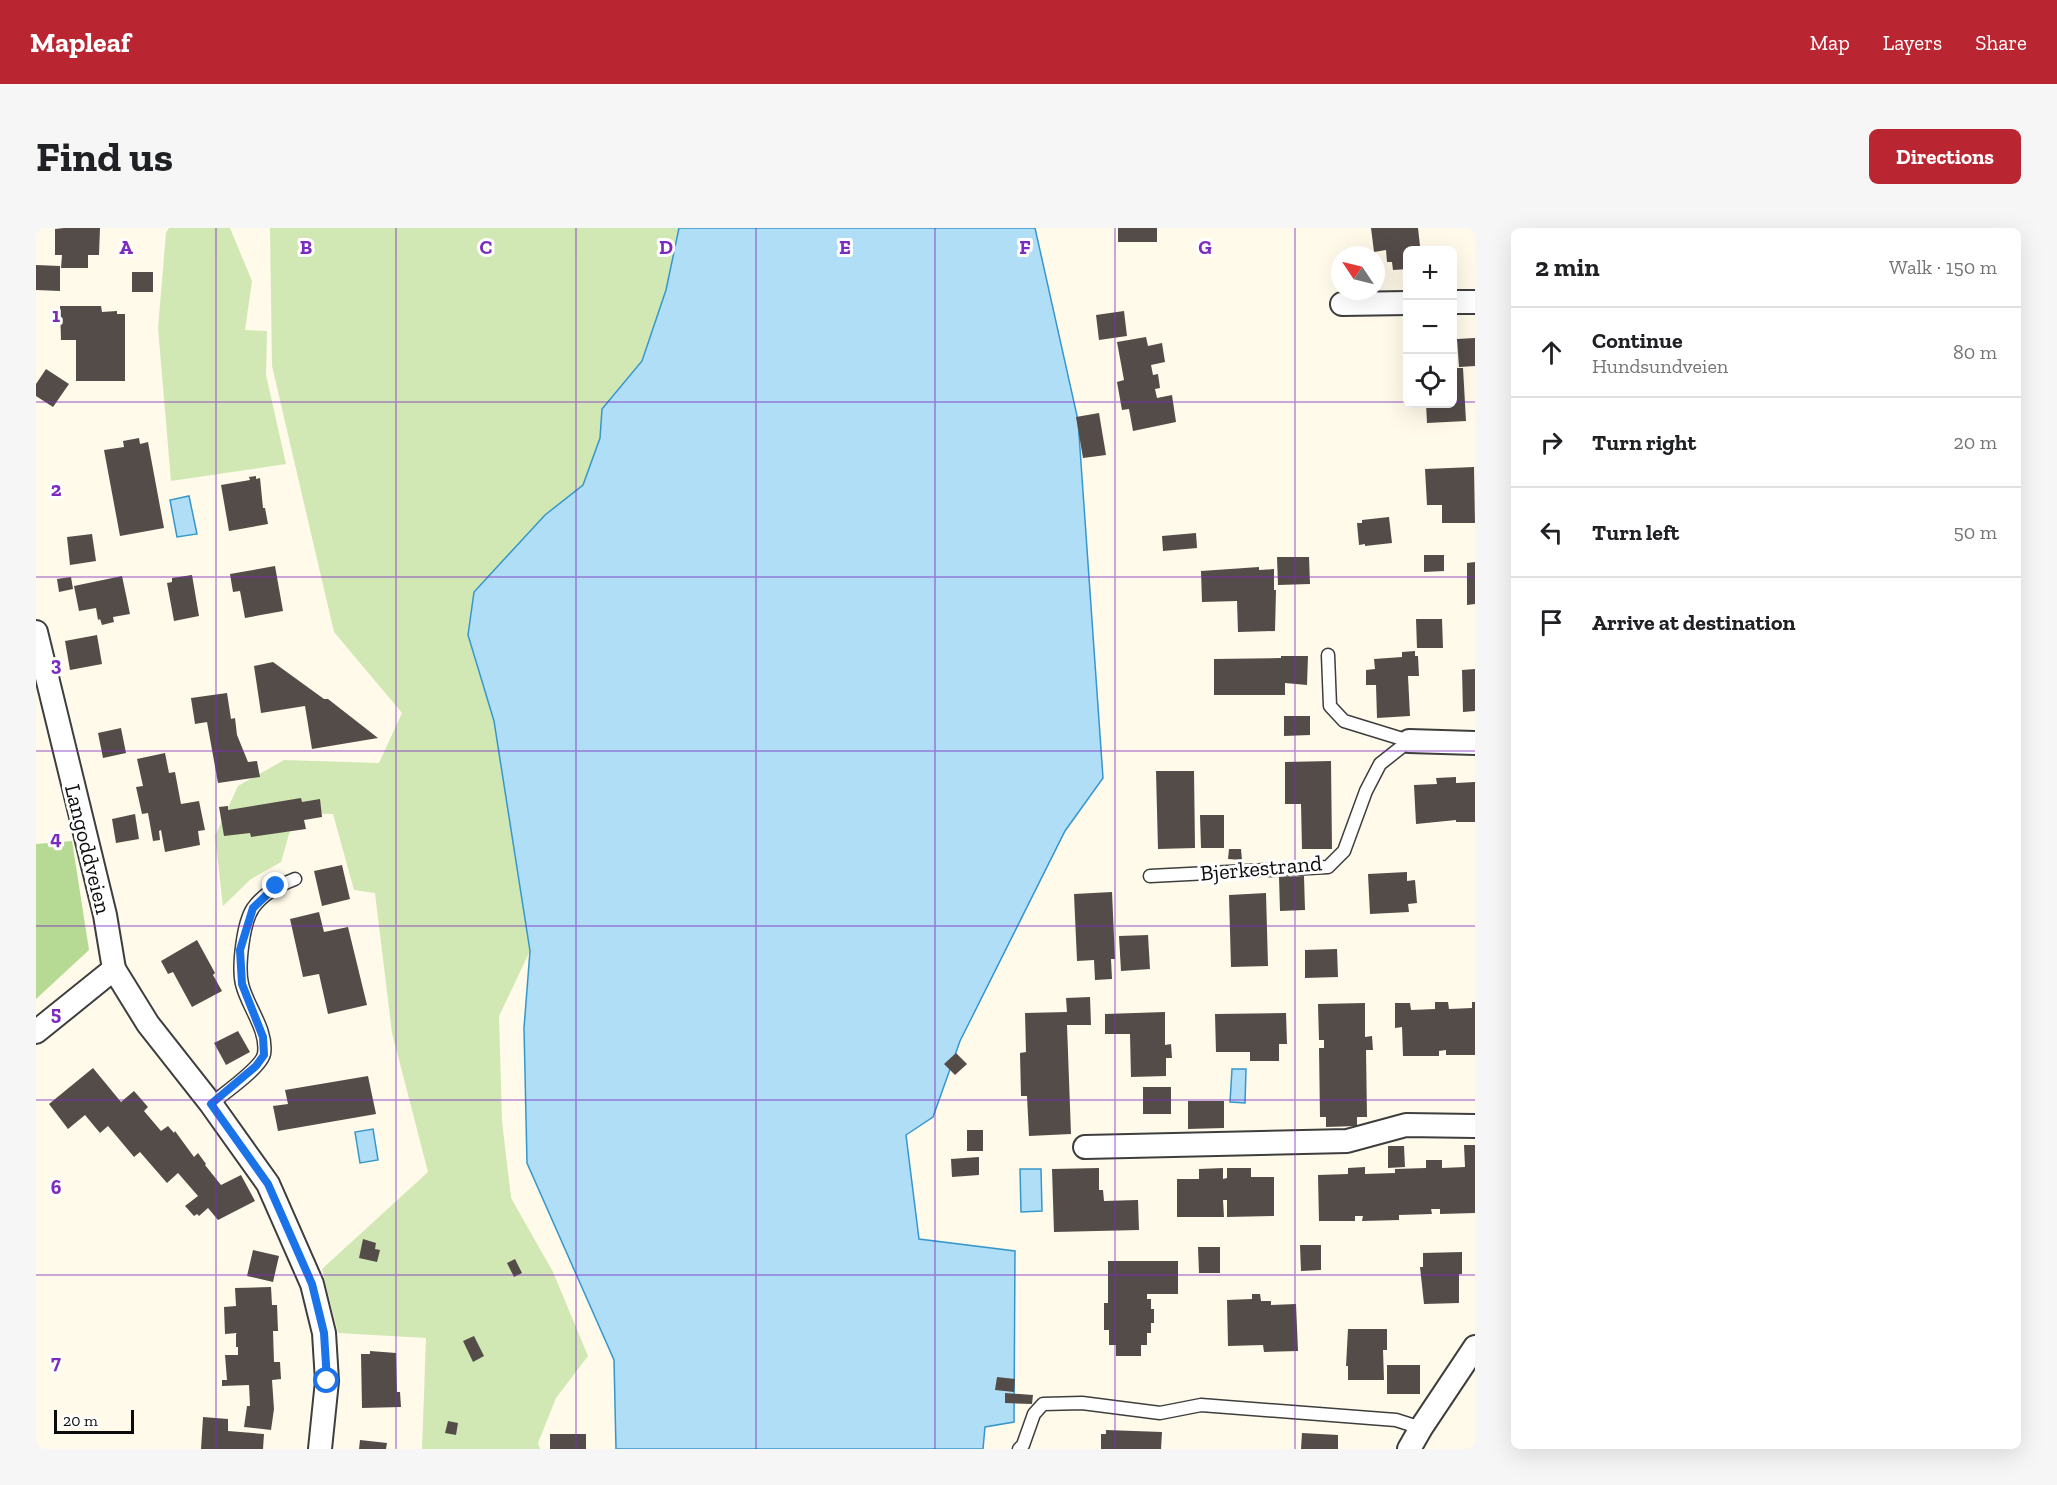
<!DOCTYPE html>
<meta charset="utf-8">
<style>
body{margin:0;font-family:"Zilla Slab",serif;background:#f6f6f6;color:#202124}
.controls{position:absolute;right:18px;top:18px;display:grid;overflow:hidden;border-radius:9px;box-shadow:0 6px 24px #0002}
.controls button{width:54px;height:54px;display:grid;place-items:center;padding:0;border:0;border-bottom:2px solid #e0e0e0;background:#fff;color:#202124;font:30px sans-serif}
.compass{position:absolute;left:1295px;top:18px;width:54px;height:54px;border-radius:50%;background:#fff;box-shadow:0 6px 24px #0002;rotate:305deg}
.scale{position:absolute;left:18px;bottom:15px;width:80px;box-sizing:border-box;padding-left:6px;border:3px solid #0b0b0b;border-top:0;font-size:16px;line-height:21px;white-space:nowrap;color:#0b0b0b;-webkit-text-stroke:4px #fff;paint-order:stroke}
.stop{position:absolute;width:18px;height:18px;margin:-14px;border:4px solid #1a73e8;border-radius:50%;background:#fff}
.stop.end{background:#1a73e8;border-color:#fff;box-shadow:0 2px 6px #0008}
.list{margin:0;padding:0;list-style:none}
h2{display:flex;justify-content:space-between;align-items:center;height:78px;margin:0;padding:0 24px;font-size:26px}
h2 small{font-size:20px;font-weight:400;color:#757577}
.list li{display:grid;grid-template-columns:39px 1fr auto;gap:18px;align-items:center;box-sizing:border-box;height:90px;padding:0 24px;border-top:2px solid #e0e0e0}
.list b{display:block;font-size:22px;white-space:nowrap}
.list p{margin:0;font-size:20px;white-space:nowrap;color:#757577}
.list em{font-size:20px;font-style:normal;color:#757577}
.icon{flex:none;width:33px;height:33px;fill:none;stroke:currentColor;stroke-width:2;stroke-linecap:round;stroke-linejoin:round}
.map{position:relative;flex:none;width:1439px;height:1221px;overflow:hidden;border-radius:9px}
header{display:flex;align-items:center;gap:36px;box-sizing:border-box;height:84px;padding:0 30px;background:#ba2532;color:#fff}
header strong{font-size:28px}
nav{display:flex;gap:33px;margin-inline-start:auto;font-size:21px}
.intro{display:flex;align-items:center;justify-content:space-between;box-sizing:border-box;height:144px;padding:0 36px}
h1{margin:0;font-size:42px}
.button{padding:15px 27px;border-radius:9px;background:#ba2532;color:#fff;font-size:21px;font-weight:700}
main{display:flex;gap:36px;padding:0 36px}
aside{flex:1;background:#fff;border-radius:9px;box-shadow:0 6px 24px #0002}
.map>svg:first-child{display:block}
.green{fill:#d1e8b4}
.forest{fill:#b6d994}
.water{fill:#afdef6;stroke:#3697cc;stroke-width:1.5}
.building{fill:#544c48}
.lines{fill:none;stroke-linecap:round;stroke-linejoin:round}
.service-casing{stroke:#3e3e3e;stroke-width:15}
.minor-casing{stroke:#3e3e3e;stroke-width:26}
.service{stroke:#fff;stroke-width:12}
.minor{stroke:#fff;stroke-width:22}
.route{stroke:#1a73e8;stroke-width:8}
.grid{fill:none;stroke:#7b2cbf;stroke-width:1.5;stroke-opacity:0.55}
.labels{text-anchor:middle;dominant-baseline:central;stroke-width:6;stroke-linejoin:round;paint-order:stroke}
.street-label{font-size:22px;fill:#0b0b0b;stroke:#fff}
.grid-label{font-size:20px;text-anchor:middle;font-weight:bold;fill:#7b2cbf;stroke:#fff;stroke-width:6;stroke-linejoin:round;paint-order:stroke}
</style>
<header>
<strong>Mapleaf</strong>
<nav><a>Map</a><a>Layers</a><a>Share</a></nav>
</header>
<div class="intro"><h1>Find us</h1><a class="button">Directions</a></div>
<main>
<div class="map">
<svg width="1439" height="1221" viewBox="0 0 1439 1221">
<rect width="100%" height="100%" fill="#fffae9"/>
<g class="green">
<polygon points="133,0 194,0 216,53 209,102 231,103 230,147 250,236 135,253 122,100 130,5"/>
<polygon points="234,0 643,0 630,62 606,133 566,181 564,210 547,257 509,287 438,364 432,407 458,493 494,723 463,788 466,893 475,970 517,1044 552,1128 520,1170 502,1215 504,1221 386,1221 390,1110 302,1105 286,1041 392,944 356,805 339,665 318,662 297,586 259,585 245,634 215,651 187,678 179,608 202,558 248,532 343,535 366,485 298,404 236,138"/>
</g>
<polygon class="forest" points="36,613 53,722 0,771 0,616"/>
<g class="water">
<polygon points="643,0 999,0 1042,192 1067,550 1029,603 924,813 897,889 870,907 883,1011 979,1023 978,1194 949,1199 947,1221 580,1221 578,1132 491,935 488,800 494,723 458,493 432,407 438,364 509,287 547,257 564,210 566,181 606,133 630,62"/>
<polygon points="153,268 161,306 141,309 134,272"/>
<polygon points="1196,841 1210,841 1209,875 1194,874"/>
<polygon points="337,901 342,932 324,935 319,904"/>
<polygon points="984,941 1005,941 1006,983 985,984"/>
</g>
<g class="building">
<polygon points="28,0 64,0 63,27 52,27 52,40 25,40 26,27 19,27 19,1"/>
<rect x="1082" y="0" width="39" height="14"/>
<polygon points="1335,0 1382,0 1384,18 1382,19 1383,22 1372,22 1372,41 1357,42 1356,34 1351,34 1350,22 1338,24"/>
<polygon points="0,37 24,38 24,63 0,62"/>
<rect x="96" y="44" width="21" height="20"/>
<polygon points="24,78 65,78 66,84 81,83 81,86 89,86 89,153 40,153 40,112 25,112"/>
<polygon points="1088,83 1091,108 1063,112 1060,87"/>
<polygon points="1110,109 1112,118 1126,115 1129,134 1115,137 1117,147 1122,146 1124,160 1119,161 1121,170 1136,167 1140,194 1097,203 1093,181 1086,182 1081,154 1088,152 1081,114"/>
<polygon points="1439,110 1439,138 1423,139 1421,111"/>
<polygon points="1416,140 1427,140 1430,193 1391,195 1390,176 1416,176"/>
<polygon points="10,141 33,156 17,179 0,168 0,156"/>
<polygon points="1063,185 1070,227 1047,230 1040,189"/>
<polygon points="103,210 104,216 112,214 128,300 84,308 68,222 88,219 87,213"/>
<polygon points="1438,239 1439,295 1406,295 1406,277 1391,277 1389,241"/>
<polygon points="220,248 220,251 224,250 227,280 229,280 232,296 193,303 185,257 214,252 213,249"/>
<polygon points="1353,289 1356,315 1329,318 1329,316 1323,317 1321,295 1326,295 1326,292"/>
<polygon points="1160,305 1161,320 1127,323 1126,308"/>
<polygon points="56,306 60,333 34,337 31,309"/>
<polygon points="1388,327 1408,327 1408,343 1388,344"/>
<polygon points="1241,329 1273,329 1274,356 1242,357"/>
<polygon points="1439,334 1439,376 1431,377 1431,335"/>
<polygon points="239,338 247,383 209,390 204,363 197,364 194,346"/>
<polygon points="1223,339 1223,342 1238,341 1238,362 1240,362 1239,403 1202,404 1201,373 1166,374 1165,343"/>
<polygon points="156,347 163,388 138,393 131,355 136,354 136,350"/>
<polygon points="86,348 94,386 77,389 78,394 66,397 64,391 62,392 60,380 43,383 38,358"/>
<polygon points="35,349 37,361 23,364 21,351"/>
<polygon points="1380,391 1406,391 1407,420 1381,420"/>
<polygon points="61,407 66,436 34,442 29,413"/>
<polygon points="1379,423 1379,428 1382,428 1383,448 1372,448 1374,488 1341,490 1340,457 1330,457 1330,442 1339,441 1338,431 1366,429 1366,424"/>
<polygon points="1245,428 1272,428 1271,457 1249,455 1249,467 1178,467 1178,431 1245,430"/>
<polygon points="237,434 288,471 292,471 342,510 276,521 269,478 225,485 218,438"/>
<polygon points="1439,441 1439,483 1427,484 1426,442"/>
<polygon points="191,465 195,491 199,490 201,507 212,534 221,533 224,549 182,555 171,494 159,496 155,470"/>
<polygon points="1248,488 1274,488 1274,507 1248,508"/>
<polygon points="85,500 90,525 67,530 62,505"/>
<polygon points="129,525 133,545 139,544 145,576 163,573 169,602 162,603 164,617 129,624 125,602 123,603 124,612 117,613 112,585 106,586 100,559 107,558 101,531"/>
<polygon points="1295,533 1296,621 1266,621 1265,576 1249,576 1249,534"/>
<polygon points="1120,543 1158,543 1159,620 1122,621"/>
<polygon points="1420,549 1420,555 1439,554 1439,594 1420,594 1420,592 1380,596 1378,557 1401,556 1400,550"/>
<polygon points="265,570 266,574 284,571 286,589 268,592 270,601 215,609 214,605 188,608 183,579 192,578 192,582"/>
<polygon points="99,586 103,611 80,615 76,591"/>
<polygon points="1164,587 1188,587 1188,620 1165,620"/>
<polygon points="1193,621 1205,621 1206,632 1192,631"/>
<polygon points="306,637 314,671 286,678 278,643"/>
<polygon points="1371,644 1371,653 1379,652 1381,675 1372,676 1373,684 1334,686 1332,646"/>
<polygon points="1268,648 1269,682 1244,683 1243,649"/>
<polygon points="1076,664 1079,731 1075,731 1076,751 1059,752 1058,732 1041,733 1038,666"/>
<polygon points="1230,665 1232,738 1195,739 1193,667"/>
<polygon points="283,684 288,704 312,699 331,777 292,786 283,746 267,749 254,691"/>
<polygon points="1112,707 1114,741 1085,743 1083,708"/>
<polygon points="161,712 179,745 177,747 186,763 156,779 137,744 132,746 125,733"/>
<polygon points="1301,721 1302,749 1269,750 1269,722"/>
<polygon points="1054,769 1055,797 1031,797 1035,906 993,908 991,868 985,868 984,825 990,824 989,785 1031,784 1030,770"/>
<polygon points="1399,774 1412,774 1413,781 1436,780 1436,774 1439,774 1439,827 1410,827 1410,822 1403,823 1403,828 1367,828 1366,799 1359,800 1359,775 1374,775 1375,782 1399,781"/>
<polygon points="1329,775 1329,809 1336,808 1337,822 1330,822 1331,889 1321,889 1321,898 1290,899 1290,889 1284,889 1283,820 1288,820 1288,812 1283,812 1282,776"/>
<polygon points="1129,784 1129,817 1135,816 1136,830 1130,830 1130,848 1095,849 1094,806 1069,806 1069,786"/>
<polygon points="1250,785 1251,816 1243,816 1243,833 1214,833 1214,824 1180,824 1179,786"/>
<polygon points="202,803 214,824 190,837 178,815"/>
<polygon points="920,825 931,836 919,847 908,836"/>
<polygon points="57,840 85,874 98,863 112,879 108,883 125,903 132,898 138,905 139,903 158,929 162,925 170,936 169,937 185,957 205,947 219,973 182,992 172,980 163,988 161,986 158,988 149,978 162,968 142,945 131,955 104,924 98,929 72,898 64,905 49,887 32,901 13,876"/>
<polygon points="332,848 340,886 242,903 237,878 252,876 249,862"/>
<rect x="1107" y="859" width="28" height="27"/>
<polygon points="1152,873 1188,873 1188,900 1152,901"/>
<rect x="931" y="902" width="16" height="21"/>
<polygon points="1428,917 1439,917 1439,985 1404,986 1404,981 1395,981 1396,986 1363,987 1363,992 1326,993 1327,988 1319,988 1319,993 1283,993 1282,947 1312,946 1312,940 1329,939 1329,946 1359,945 1359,941 1390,940 1390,932 1406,932 1406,940 1429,939"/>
<polygon points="1352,918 1368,918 1369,939 1352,940"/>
<polygon points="943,929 943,947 916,949 915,931"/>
<polygon points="1063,940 1063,962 1067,962 1068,973 1102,972 1103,1002 1018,1004 1016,941"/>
<polygon points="1187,940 1187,951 1191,950 1191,940 1215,940 1215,949 1238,949 1238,988 1191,989 1191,972 1187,972 1188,989 1141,989 1141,951 1163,951 1163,941"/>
<polygon points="327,1011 340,1015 339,1021 344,1022 341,1034 323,1030"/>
<polygon points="1264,1017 1285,1017 1285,1042 1265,1043"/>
<polygon points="1162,1019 1184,1019 1184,1045 1163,1045"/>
<polygon points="217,1022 243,1028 237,1054 211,1048"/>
<polygon points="1426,1024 1426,1046 1423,1046 1423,1075 1388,1076 1384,1039 1387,1039 1387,1025"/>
<polygon points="479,1031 486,1045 478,1049 471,1035"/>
<polygon points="1072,1033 1142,1033 1142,1066 1111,1066 1111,1071 1115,1071 1115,1081 1118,1081 1118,1095 1115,1095 1115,1105 1111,1105 1111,1117 1105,1117 1105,1128 1080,1128 1080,1117 1073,1117 1073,1102 1068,1102 1068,1075 1072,1075"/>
<polygon points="235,1059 236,1077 241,1077 242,1103 237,1103 238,1134 244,1134 245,1151 236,1152 238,1181 235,1202 208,1199 211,1178 214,1178 213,1157 186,1158 186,1152 191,1152 189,1127 202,1127 202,1119 200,1119 200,1106 201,1105 189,1106 188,1079 200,1078 199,1060"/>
<polygon points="1216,1066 1224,1066 1225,1073 1235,1073 1235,1077 1260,1076 1262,1123 1228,1124 1227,1117 1192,1118 1191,1072 1216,1071"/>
<polygon points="1312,1101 1351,1101 1351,1122 1347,1122 1348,1152 1312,1152 1312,1138 1310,1138"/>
<polygon points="438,1108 448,1128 437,1134 427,1113"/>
<polygon points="334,1123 360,1125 361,1164 364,1164 365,1179 326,1180 325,1126 334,1126"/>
<rect x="1351" y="1137" width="33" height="29"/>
<polygon points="961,1149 979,1151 978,1164 959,1162"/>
<polygon points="969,1165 997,1167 996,1176 969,1175"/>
<polygon points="167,1189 192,1191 192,1203 228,1206 227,1221 165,1221"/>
<polygon points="412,1193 422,1195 420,1207 409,1205"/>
<polygon points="1070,1202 1126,1204 1125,1221 1065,1221 1065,1206 1070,1206"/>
<polygon points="1266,1205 1302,1207 1302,1221 1265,1221"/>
<rect x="514" y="1206" width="36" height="15"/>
<polygon points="324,1212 351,1215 350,1221 323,1221"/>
</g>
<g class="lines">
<defs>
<g id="service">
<polyline points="1292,427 1294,478 1308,493 1373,513"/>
<polyline points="1114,648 1292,639 1308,623 1330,563 1344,536 1373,513"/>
<path d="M175,876C187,866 225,840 228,826C232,802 211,778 206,756C202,739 207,695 217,680C227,666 243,657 259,651"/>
<polyline points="983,1221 987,1217 998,1186 1007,1176 1046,1175 1124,1185 1165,1177 1360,1192 1385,1200"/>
</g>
<g id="minor">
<polyline points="1416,74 1439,74"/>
<polyline points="1306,76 1372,75"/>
<polyline points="0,404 69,687 78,741 0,804"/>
<polyline points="1373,513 1439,515"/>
<polyline points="78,741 112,796 175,876 232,956 276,1056 288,1105 291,1153 284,1221"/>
<polyline points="1049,919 1311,913 1370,897 1439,898"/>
<polyline points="1373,1221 1385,1200 1439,1119"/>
</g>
</defs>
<use href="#service" class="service-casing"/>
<use href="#minor" class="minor-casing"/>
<use href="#service" class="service"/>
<use href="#minor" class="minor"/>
</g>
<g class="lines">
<polyline class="route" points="240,658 217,680 204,722 206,756 227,809 228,827 220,838 175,876 232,956 276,1056 288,1105 291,1153"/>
</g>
<path class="grid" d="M180,0V1221M360,0V1221M540,0V1221M720,0V1221M899,0V1221M1079,0V1221M1259,0V1221M0,174H1372M1416,174H1439M0,349H1439M0,523H1439M0,698H1439M0,872H1439M0,1047H1439"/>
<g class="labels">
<g class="street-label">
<text transform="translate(52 621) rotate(76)">Langoddveien</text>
<text transform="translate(1225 640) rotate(-5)">Bjerkestrand</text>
</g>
</g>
<g class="grid-label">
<text x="90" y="26">A</text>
<text x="270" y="26">B</text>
<text x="450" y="26">C</text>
<text x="630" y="26">D</text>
<text x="809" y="26">E</text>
<text x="989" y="26">F</text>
<text x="1169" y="26">G</text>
<text x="20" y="94">1</text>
<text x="20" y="268">2</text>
<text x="20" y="443">3</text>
<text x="20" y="617">4</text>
<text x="20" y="792">5</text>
<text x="20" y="966">6</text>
<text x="20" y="1141">7</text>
</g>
</svg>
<div class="controls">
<button>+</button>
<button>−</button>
<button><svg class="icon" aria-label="locate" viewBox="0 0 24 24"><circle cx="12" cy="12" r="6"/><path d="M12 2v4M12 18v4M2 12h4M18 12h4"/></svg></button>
</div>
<svg class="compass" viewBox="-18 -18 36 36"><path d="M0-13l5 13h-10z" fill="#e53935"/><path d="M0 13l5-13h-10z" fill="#757577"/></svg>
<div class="scale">20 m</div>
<div class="stop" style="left:291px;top:1153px"></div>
<div class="stop end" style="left:240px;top:658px"></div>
</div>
<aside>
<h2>2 min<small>Walk · 150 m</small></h2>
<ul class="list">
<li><svg class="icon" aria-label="ahead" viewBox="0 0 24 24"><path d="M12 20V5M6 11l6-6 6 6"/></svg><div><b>Continue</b><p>Hundsundveien</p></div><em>80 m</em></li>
<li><svg class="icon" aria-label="right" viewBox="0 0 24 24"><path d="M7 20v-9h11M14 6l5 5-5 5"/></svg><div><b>Turn right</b></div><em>20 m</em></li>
<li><svg class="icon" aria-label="left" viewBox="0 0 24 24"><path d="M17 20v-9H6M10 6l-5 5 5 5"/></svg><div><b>Turn left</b></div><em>50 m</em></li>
<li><svg class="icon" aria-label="arrive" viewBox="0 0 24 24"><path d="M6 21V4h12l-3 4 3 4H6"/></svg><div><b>Arrive at destination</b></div></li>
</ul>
</aside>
</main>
